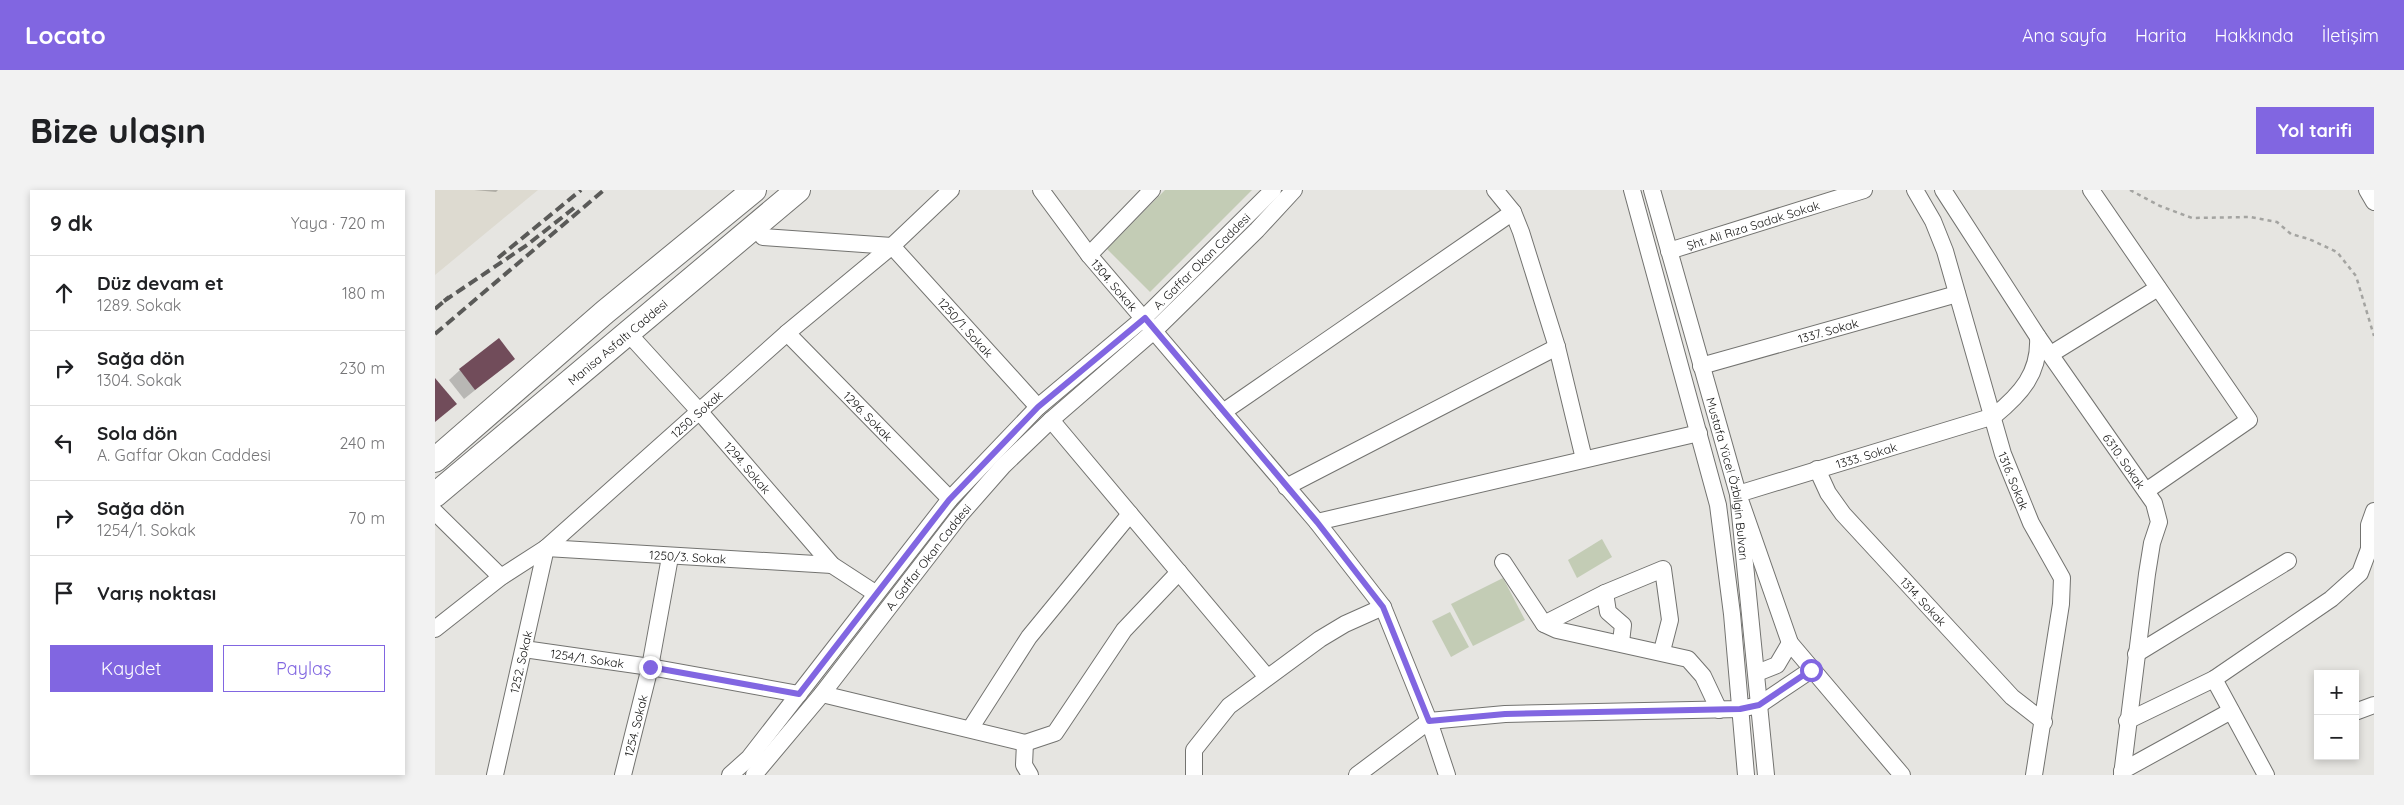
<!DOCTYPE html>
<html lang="tr">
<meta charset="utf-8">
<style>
body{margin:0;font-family:Quicksand,sans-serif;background:#f2f2f2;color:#202124}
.controls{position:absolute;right:15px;bottom:15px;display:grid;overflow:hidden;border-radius:0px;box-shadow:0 2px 8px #0003}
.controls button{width:45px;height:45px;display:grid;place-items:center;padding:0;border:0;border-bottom:1px solid #e0e0e0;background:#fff;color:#202124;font:25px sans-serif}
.stop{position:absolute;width:15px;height:15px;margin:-11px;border:4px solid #8166e1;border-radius:50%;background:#fff}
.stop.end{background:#8166e1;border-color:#fff;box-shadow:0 1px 5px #0008}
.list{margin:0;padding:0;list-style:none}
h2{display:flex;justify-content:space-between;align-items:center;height:65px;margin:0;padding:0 20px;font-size:21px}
h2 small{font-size:16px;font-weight:400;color:#757577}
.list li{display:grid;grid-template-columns:32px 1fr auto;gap:15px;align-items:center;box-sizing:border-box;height:75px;padding:0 20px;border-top:1px solid #e0e0e0}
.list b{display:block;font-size:19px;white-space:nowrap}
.list p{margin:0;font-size:16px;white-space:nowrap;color:#757577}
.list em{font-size:16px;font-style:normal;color:#757577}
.actions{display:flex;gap:10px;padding:15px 20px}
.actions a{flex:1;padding:11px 0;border:1px solid #8166e1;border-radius:0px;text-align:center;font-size:18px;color:#8166e1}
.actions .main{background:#8166e1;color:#fff}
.icon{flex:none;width:28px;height:28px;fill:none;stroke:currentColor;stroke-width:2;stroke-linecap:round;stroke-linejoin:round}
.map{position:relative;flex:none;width:1939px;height:585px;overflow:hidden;border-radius:0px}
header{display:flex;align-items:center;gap:30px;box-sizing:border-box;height:70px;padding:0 25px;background:#8166e1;color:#fff}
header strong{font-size:24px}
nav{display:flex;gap:28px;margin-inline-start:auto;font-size:18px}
.intro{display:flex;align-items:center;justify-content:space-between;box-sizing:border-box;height:120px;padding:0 30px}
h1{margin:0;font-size:35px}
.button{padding:12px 22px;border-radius:0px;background:#8166e1;color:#fff;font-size:18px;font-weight:700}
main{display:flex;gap:30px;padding:0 30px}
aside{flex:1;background:#fff;border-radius:0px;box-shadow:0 2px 8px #0003}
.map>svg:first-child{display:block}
.built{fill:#dddad0}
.green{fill:#c3ccb5}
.shadow{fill:#0003}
.building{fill:#714c5a}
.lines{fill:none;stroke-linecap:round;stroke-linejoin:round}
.minor-casing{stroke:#737370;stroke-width:18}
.highway-casing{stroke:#737370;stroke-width:26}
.path{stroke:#a4a4a1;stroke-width:2.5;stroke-dasharray:4 4;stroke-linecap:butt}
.minor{stroke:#fff;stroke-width:16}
.highway{stroke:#fff;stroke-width:24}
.rail{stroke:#5a5a58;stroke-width:4;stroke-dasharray:10 5;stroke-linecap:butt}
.route{stroke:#8166e1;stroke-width:6}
.labels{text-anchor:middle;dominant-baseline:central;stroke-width:5;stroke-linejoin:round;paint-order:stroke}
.street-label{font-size:12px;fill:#121211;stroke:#fff}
</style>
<header>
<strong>Locato</strong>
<nav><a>Ana sayfa</a><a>Harita</a><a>Hakkında</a><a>İletişim</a></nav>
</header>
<div class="intro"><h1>Bize ulaşın</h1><a class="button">Yol tarifi</a></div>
<main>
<aside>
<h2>9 dk<small>Yaya · 720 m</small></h2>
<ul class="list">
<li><svg class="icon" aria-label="ahead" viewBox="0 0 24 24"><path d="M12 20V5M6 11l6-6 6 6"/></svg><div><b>Düz devam et</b><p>1289. Sokak</p></div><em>180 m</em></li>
<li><svg class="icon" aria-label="right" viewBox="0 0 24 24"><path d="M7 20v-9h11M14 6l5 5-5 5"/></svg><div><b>Sağa dön</b><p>1304. Sokak</p></div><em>230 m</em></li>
<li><svg class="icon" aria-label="left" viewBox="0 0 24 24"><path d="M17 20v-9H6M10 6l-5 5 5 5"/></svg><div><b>Sola dön</b><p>A. Gaffar Okan Caddesi</p></div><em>240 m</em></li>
<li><svg class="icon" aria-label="right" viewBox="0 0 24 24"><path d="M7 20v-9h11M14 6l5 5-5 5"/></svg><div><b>Sağa dön</b><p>1254/1. Sokak</p></div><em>70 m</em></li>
<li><svg class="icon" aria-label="arrive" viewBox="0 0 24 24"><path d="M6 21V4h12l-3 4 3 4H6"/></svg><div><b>Varış noktası</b></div></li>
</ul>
<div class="actions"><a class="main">Kaydet</a><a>Paylaş</a></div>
</aside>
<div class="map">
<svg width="1939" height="585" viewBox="0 0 1939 585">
<rect width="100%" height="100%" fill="#e6e5e1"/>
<polygon class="built" points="0,0 103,0 0,85"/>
<g class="green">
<polygon points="730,0 817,0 715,102 672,59"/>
<polygon points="1167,349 1177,367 1142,388 1133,370"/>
<polygon points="1068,388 1090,430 1038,456 1016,414"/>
<polygon points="1015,422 1034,457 1016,467 997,431"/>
</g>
<g class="shadow">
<polygon points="39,0 63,0 61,2"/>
<polygon points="79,169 29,209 14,190 25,180"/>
</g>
<g class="building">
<polygon points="64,148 80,169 40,200 24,179"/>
<polygon points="0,188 22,214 0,232"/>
</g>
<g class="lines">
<defs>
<g id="minor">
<path id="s1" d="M606,0L654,65L882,332L948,417L994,531L1012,585"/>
<polyline points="1060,0 1078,22 1086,42 1122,157 1149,269"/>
<polyline points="1197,0 1283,315 1297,424 1311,585"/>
<path id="s2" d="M1217,0L1303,304L1331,585"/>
<path id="s3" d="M1480,0L1498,31L1510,61L1568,264L1596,333L1627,388L1626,414L1599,585"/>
<path id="s4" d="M1508,0L1603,147L1705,293L1719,313L1724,332L1717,353L1712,384L1687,585"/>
<polyline points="1656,0 1814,230 1711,301"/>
<polyline points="1932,0 1939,12"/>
<path id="s5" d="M328,47L457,56L603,217"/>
<path id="s6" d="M1234,61L1429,0"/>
<polyline points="654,65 717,0"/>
<path id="s7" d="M193,143L264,221L397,375L440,403"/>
<path id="s8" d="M352,143L515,309"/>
<polyline points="1616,164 1723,98"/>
<path id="s9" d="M1266,176L1522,104"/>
<polyline points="788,222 1078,22"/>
<polyline points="616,230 832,487"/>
<path id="s10" d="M1382,279L1393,303L1408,324L1577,507L1609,532"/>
<polyline points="851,297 1122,157"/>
<polyline points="0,322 66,387"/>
<polyline points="882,332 1264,243"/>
<path id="s11" d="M111,358L397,375"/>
<polyline points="1068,372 1109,434 1122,440 1253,469 1268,486 1284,520"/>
<polyline points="1170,403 1173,422 1188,435 1186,452"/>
<polyline points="1109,434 1170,403 1228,379 1235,430 1227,461"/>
<path id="s12" d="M0,439L66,387L111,358L352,143L457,56L516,0"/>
<path id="s13" d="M89,459L215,477L364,504"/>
<polyline points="1701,464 1853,371"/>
<polyline points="1322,483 1342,475 1355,453"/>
<polyline points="1779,489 1831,585"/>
<polyline points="387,504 590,553 589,575 595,585"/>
<polyline points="1920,522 1939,515"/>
<polyline points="1692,531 1779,489 1896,409 1925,383 1934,359 1934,335 1939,321"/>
<polyline points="535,539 594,447 695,324"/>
<polyline points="590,553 620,543 689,440 744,382"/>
<polyline points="1687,581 1796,521"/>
<path id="s14" d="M60,585L111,358"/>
<path id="s15" d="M188,585L215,477L235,367"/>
<path id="s16" d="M295,585L314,568L515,309L603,217L709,128L838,0"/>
<path id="s17" d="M319,585L387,504L525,325L568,276L616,230L720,140L822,40L859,0"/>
<polyline points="759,585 759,560 794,516 885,449 910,434 948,417"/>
<polyline points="922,585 994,531 1070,524 1305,519 1324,515 1376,480"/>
<path id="s18" d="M1467,585L1355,453L1303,304L1559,226C1586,204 1605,183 1603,147"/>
</g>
<g id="highway">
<polyline points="0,270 170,122 319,0"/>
<path id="s19" d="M0,305L363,0"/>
</g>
</defs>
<use href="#minor" class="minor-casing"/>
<use href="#highway" class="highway-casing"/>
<polyline class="path" points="1695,0 1725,16 1757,28 1816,27 1842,32 1856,44 1874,49 1902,62 1921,86 1939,146"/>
<use href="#minor" class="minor"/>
<use href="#highway" class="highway"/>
<g class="rail">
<polyline points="63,68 146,0"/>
<polyline points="9,111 92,55 139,18"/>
<polyline points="0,119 14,107"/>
<polyline points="0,144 169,0"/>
</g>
</g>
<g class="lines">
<polyline class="route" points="215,477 364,504 514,310 603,217 710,128 882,332 948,417 994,531 1070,524 1305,519 1324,515 1376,480"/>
</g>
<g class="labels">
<g class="street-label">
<text stroke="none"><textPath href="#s6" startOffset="88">Şht. Ali Rıza Sadak Sokak</textPath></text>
<text stroke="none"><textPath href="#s16" startOffset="700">A. Gaffar Okan Caddesi</textPath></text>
<text stroke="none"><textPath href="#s1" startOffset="120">1304. Sokak</textPath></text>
<text stroke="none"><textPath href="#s5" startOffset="239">1250/1. Sokak</textPath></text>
<text stroke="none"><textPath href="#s9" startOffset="132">1337. Sokak</textPath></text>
<text stroke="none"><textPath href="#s19" startOffset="238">Manisa Asfaltı Caddesi</textPath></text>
<text stroke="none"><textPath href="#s12" startOffset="339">1250. Sokak</textPath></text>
<text stroke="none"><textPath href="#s8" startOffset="116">1296. Sokak</textPath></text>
<text stroke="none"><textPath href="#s18" startOffset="465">1333. Sokak</textPath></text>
<text stroke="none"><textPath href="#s4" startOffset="326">6310. Sokak</textPath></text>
<text stroke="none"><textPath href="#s7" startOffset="180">1294. Sokak</textPath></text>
<text stroke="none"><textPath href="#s2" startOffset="299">Mustafa Yücel Özbilgin Bulvarı</textPath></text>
<text stroke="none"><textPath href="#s3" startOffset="308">1316. Sokak</textPath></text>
<text stroke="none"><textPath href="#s11" startOffset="142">1250/3. Sokak</textPath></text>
<text stroke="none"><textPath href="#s17" startOffset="279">A. Gaffar Okan Caddesi</textPath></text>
<text stroke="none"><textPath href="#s10" startOffset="171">1314. Sokak</textPath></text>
<text stroke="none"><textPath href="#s13" startOffset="64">1254/1. Sokak</textPath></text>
<text stroke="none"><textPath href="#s14" startOffset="116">1252. Sokak</textPath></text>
<text stroke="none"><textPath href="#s15" startOffset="51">1254. Sokak</textPath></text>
</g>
</g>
</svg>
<div class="controls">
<button>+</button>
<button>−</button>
</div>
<div class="stop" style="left:1376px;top:480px"></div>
<div class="stop end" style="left:215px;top:477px"></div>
</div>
</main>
